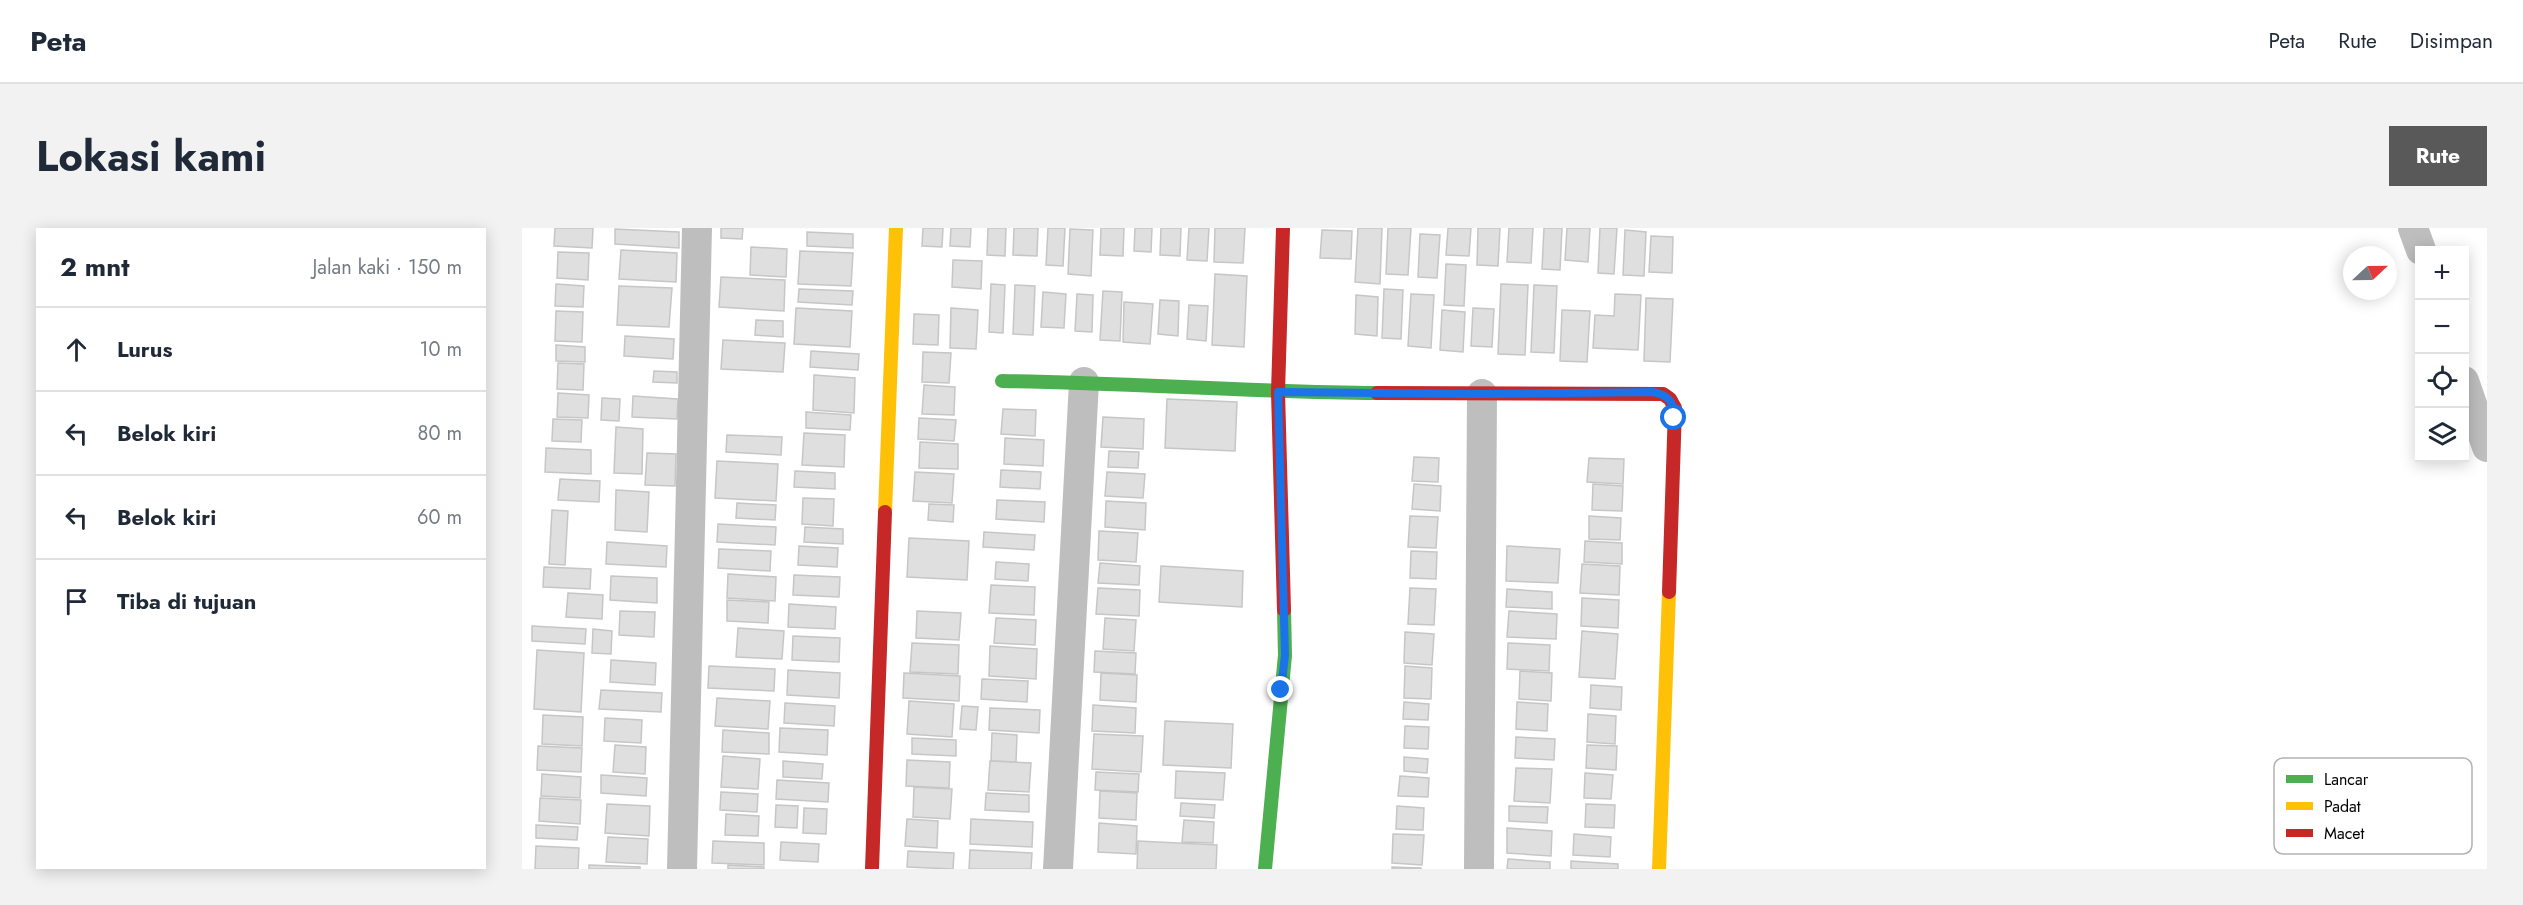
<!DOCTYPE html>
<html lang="id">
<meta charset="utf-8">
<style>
body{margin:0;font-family:Jost,sans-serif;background:#f2f2f3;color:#1f2937}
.controls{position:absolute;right:18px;top:18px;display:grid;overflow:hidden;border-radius:0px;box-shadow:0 3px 15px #0003}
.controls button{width:54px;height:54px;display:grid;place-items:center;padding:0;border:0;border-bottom:2px solid #e0e1e3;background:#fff;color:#1f2937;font:30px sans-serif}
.compass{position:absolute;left:1821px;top:18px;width:54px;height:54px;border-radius:50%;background:#fff;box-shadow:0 3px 15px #0003;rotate:68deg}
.stop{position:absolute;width:18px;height:18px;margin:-14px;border:4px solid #1a73e8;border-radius:50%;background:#fff}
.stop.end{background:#1a73e8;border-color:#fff;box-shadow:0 2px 6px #0008}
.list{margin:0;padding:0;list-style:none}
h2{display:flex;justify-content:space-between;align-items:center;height:78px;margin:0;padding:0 24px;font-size:26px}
h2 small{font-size:20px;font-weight:400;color:#747a83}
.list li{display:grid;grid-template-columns:39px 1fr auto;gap:18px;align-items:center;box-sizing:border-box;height:84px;padding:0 24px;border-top:2px solid #e0e1e3}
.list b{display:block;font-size:22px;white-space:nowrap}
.list em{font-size:20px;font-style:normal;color:#747a83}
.icon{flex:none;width:33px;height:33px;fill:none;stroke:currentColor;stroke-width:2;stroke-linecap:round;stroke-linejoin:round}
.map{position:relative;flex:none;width:1965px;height:641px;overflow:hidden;border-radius:0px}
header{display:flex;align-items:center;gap:36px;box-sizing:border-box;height:84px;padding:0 30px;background:#fff;border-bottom:2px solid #e0e1e3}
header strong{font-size:28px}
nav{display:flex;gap:33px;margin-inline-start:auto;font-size:21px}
.intro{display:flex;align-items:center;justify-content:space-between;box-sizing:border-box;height:144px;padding:0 36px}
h1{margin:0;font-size:42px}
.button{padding:15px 27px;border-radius:0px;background:#595959;color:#fff;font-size:21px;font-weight:700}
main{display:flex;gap:36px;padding:0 36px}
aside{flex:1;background:#fff;border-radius:0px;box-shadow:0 3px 15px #0003}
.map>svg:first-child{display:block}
.building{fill:#dfdfdf;stroke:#c6c6c6;stroke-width:1.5}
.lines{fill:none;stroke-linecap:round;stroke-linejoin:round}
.street{stroke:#bebebe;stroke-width:30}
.fast{stroke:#4caf50;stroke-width:14}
.slow{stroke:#ffc107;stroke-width:14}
.jam{stroke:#c62828;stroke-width:14}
.route{stroke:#1a73e8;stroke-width:8}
.key{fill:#fff;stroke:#b2b2b2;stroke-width:1.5}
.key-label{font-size:16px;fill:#000}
</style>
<header>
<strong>Peta</strong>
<nav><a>Peta</a><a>Rute</a><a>Disimpan</a></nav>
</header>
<div class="intro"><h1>Lokasi kami</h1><a class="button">Rute</a></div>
<main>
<aside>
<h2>2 mnt<small>Jalan kaki · 150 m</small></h2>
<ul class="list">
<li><svg class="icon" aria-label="ahead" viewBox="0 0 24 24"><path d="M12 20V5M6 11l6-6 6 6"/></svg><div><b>Lurus</b></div><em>10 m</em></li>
<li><svg class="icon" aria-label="left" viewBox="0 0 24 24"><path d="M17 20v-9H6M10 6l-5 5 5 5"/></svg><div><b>Belok kiri</b></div><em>80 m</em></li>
<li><svg class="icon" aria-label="left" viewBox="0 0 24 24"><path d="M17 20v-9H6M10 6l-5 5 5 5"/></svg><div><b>Belok kiri</b></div><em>60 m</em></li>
<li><svg class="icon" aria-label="arrive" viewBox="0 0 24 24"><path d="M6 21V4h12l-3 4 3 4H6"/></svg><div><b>Tiba di tujuan</b></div></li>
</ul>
</aside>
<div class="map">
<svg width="1965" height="641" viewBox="0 0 1965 641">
<rect width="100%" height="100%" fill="#fff"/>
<g class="building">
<polygon points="33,0 71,0 70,20 32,18"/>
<polygon points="199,0 221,0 220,11 199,10"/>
<polygon points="401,0 421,0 420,19 400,18"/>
<polygon points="429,0 449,0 448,19 428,18"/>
<polygon points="466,0 484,0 483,28 465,27"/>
<polygon points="492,0 516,0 515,28 491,27"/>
<polygon points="526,0 543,0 541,38 524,37"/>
<polygon points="579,0 602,0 601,28 578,27"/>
<polygon points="613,0 630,0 629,24 612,23"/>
<polygon points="639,0 659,0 658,28 638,27"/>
<polygon points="667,0 687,0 685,33 665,32"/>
<polygon points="693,0 723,0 721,35 692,34"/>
<polygon points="836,0 860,0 858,56 833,54"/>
<polygon points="866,0 889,0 886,47 864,46"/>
<polygon points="926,0 949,0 947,28 924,27"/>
<polygon points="956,0 978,0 976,38 955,37"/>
<polygon points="987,0 1011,0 1009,35 985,34"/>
<polygon points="1022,0 1040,0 1038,42 1020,41"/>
<polygon points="1045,0 1068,0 1066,34 1043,32"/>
<polygon points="1078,0 1095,0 1092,46 1076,45"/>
<polygon points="93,1 157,4 157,20 93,16"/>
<polygon points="548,1 571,2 569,48 546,46"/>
<polygon points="800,2 830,3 829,31 798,30"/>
<polygon points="1103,2 1124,4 1122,48 1101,47"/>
<polygon points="285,4 331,6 331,20 285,18"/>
<polygon points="898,6 918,7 915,50 896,49"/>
<polygon points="1129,8 1151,9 1150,45 1127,44"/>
<polygon points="229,19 265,21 264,49 228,47"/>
<polygon points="99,22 155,25 154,54 97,51"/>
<polygon points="278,23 331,25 329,58 276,56"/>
<polygon points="36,24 67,25 66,52 35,50"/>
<polygon points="431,32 460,33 459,61 430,59"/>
<polygon points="924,36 944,37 942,78 922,77"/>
<polygon points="693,46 725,48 722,119 690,117"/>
<polygon points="199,49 263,52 262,83 197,79"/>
<polygon points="34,56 62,58 61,79 33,78"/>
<polygon points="469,56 483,57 481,105 467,104"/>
<polygon points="979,56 1006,57 1003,127 976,126"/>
<polygon points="493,57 513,58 511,107 491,106"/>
<polygon points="1012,57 1035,58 1032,125 1009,124"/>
<polygon points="97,58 150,60 147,99 95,97"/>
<polygon points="277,61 331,63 330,77 276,74"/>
<polygon points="862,61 881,62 879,111 860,110"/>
<polygon points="581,63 600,64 598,113 578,112"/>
<polygon points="521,64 544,66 542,100 519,99"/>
<polygon points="555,66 571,67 570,104 553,103"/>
<polygon points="889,66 912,67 909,120 886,118"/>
<polygon points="1093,66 1119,67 1116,122 1071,120 1073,87 1092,88"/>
<polygon points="834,67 856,69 855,108 833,106"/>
<polygon points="1124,70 1151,71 1148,134 1122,133"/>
<polygon points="638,72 657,73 656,108 636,106"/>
<polygon points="602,74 631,76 628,116 601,114"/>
<polygon points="667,77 686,78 684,113 665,111"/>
<polygon points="274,80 330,83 328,119 272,116"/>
<polygon points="429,80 456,82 454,121 428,120"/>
<polygon points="951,80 972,81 970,119 949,118"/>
<polygon points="920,82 943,84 941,124 918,122"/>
<polygon points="1040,82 1068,83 1065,134 1038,133"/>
<polygon points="34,83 61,84 60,114 33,113"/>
<polygon points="392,86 417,87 416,117 391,116"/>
<polygon points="234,92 261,93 261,109 233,107"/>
<polygon points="103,108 152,111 151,131 102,128"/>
<polygon points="201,112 263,115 261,144 199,141"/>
<polygon points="34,117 63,119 63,134 34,133"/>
<polygon points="289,123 337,126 336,142 288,139"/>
<polygon points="401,124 429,125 427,155 400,154"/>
<polygon points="36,135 62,136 61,162 35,161"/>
<polygon points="132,143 155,144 155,155 131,154"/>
<polygon points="292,147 333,150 332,185 291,182"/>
<polygon points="402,157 433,159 432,187 400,186"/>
<polygon points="36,165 67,167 66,190 35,189"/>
<polygon points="111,168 156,171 155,191 110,189"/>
<polygon points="80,170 98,171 97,193 79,192"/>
<polygon points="645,171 715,174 713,223 643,220"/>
<polygon points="481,181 514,182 513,208 479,206"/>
<polygon points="284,184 329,187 328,202 284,200"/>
<polygon points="581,189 622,191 621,221 579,219"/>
<polygon points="397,190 434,192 432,213 396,211"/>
<polygon points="31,191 60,192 59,214 30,213"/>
<polygon points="94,199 121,201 120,246 92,245"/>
<polygon points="282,205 323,207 322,239 280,237"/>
<polygon points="205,207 260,209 259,227 204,224"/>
<polygon points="483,210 522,212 521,238 482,236"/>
<polygon points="398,214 436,216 436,241 397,240"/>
<polygon points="24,220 69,222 69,246 23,244"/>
<polygon points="587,223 617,224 616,240 586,239"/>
<polygon points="125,225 154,226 153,258 123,257"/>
<polygon points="892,229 917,230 916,254 890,253"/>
<polygon points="1067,230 1102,231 1101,256 1065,254"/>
<polygon points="195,233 256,236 254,273 193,270"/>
<polygon points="479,242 519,244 518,261 478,259"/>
<polygon points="273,243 313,245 313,261 272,259"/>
<polygon points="393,244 432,246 430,275 391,273"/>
<polygon points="585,244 623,246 621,270 583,268"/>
<polygon points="38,251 78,253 77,274 36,272"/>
<polygon points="892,256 919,258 918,283 890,281"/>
<polygon points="1071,256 1101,258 1100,283 1070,282"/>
<polygon points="94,262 127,264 125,304 93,302"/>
<polygon points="281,270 312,271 311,298 280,296"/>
<polygon points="475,272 523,274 522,294 474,291"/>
<polygon points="584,273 624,275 623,302 583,299"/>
<polygon points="215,275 254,277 253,292 214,290"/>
<polygon points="407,276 432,277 431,294 406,292"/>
<polygon points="30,282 46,283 43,337 27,336"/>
<polygon points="888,288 916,289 914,320 886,319"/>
<polygon points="1067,288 1099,290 1098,312 1067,311"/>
<polygon points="196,296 254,299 253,317 195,314"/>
<polygon points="283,299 321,301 321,316 282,314"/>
<polygon points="577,303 616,305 614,334 576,332"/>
<polygon points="462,304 513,307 512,322 461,319"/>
<polygon points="387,310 447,313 445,352 385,349"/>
<polygon points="1063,313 1100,315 1100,336 1062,334"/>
<polygon points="85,314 145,318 144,339 84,336"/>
<polygon points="277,318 316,320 315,339 276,337"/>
<polygon points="985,318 1038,321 1036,355 984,353"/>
<polygon points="197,321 249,323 248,343 196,340"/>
<polygon points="889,323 915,324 914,351 888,350"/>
<polygon points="474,334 507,336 506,353 473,351"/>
<polygon points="578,335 618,338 617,357 576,355"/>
<polygon points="1060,336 1098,338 1097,367 1058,365"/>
<polygon points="639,338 721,343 720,379 637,374"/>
<polygon points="22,339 69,341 68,361 21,359"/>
<polygon points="206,346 254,349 253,373 205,370"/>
<polygon points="272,347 318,349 317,369 271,367"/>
<polygon points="89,348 135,350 135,375 88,372"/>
<polygon points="469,357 513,359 512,387 467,385"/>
<polygon points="576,360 618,362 617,388 574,386"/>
<polygon points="888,360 914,361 912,397 886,396"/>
<polygon points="985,361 1030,364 1030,381 984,379"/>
<polygon points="46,365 81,367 80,391 44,389"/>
<polygon points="1060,370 1097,372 1096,400 1059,398"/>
<polygon points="205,372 247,374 246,395 205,393"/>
<polygon points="267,376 314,379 313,401 266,399"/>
<polygon points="98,383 133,384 132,409 97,407"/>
<polygon points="395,383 439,385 437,412 394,410"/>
<polygon points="987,383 1035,386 1034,411 985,409"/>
<polygon points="474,390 514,392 513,417 472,415"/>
<polygon points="583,390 614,392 612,423 581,421"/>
<polygon points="10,398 64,401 63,416 10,413"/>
<polygon points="216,400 262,403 260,431 214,429"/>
<polygon points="71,401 90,403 89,426 70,425"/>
<polygon points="1060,403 1096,406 1093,451 1057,449"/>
<polygon points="883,404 912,406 910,437 882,435"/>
<polygon points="271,408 318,410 317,434 270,432"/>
<polygon points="390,415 437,417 436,446 388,444"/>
<polygon points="986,415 1028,417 1027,443 985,441"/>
<polygon points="468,418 515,421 514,451 467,448"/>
<polygon points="15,422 62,425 59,484 12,481"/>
<polygon points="573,423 614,425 613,446 572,444"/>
<polygon points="89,432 134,435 133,457 88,454"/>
<polygon points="187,438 253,441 252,463 186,460"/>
<polygon points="883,438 910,440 909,471 882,470"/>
<polygon points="266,442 318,445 317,470 265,467"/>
<polygon points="998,443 1030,445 1029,473 997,471"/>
<polygon points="382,445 438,448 437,473 381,470"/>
<polygon points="579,445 615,447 614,474 578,472"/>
<polygon points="460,451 506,453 505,474 459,471"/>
<polygon points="1069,457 1100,459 1099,482 1068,480"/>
<polygon points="79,462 140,465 139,484 77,481"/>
<polygon points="195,470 248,473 246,501 193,498"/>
<polygon points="387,473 432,476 430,509 385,506"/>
<polygon points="882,474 907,476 906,492 881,491"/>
<polygon points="995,474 1026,476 1025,503 994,501"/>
<polygon points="263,475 313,478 312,498 262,495"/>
<polygon points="571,477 614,480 613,505 570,503"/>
<polygon points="440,478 456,479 454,502 438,501"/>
<polygon points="468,480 518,482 517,505 467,502"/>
<polygon points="1066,486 1094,488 1093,516 1065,514"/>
<polygon points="21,487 61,489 60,518 20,516"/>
<polygon points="83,490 120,492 119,515 82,513"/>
<polygon points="643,493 711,496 709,540 641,537"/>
<polygon points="883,498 907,499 906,521 882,520"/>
<polygon points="258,500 306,502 305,527 257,524"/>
<polygon points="201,502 247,505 247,526 200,524"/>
<polygon points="470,505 495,507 494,534 469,533"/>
<polygon points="572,506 621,508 619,544 570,541"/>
<polygon points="994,509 1033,511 1032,532 993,530"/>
<polygon points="390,510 434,512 434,528 390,526"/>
<polygon points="93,517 124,519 123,546 91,544"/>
<polygon points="1065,517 1095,518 1094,542 1064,540"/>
<polygon points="16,518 60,520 59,544 15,542"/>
<polygon points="201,528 238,531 236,561 199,559"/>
<polygon points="882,529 906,531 905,545 882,543"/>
<polygon points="385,532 428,534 427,560 384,558"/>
<polygon points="261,533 301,536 300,551 261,549"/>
<polygon points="468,533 509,535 507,564 466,562"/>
<polygon points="994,540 1030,541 1028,575 992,573"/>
<polygon points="654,543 703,545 701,572 653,570"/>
<polygon points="574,544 617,546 616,564 573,562"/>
<polygon points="1063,545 1091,547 1089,571 1062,570"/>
<polygon points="20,546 59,549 58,570 19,568"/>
<polygon points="79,547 125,550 124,568 79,565"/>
<polygon points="878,548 907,550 906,569 876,568"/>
<polygon points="255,552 307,555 306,574 254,571"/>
<polygon points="392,559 430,561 428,591 391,589"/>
<polygon points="578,563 615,565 614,592 577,590"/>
<polygon points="199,564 236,566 235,584 198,582"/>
<polygon points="464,565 507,567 507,584 463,582"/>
<polygon points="18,570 59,572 58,596 17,593"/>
<polygon points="659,575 693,577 692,590 658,588"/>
<polygon points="85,576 128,578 127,608 83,605"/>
<polygon points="1064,576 1093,577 1092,600 1063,599"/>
<polygon points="254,577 276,578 275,600 253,599"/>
<polygon points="875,578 902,580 901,602 874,601"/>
<polygon points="987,578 1026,579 1025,595 987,593"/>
<polygon points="282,580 305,581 304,606 281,605"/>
<polygon points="204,586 237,588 236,608 203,607"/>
<polygon points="385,591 416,593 415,620 383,618"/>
<polygon points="449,591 511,594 510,619 448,616"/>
<polygon points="662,592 692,594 691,615 660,614"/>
<polygon points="577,595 615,598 614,626 576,624"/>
<polygon points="14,597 56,599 55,612 14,610"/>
<polygon points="985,600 1030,603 1029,628 985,625"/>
<polygon points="871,606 902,607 900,637 870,635"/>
<polygon points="1052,606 1089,609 1088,629 1051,627"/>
<polygon points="86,609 126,611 125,636 84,634"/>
<polygon points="191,613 242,615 242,637 190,635"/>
<polygon points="616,613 695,617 694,641 615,641"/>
<polygon points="259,614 297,616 296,634 258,632"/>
<polygon points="14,618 57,620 56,641 13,641"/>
<polygon points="448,622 510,625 509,641 447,641"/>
<polygon points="386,623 432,625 431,641 385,639"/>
<polygon points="986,631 1028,634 1028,641 985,641"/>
<polygon points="1049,633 1096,636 1096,641 1049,641"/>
<polygon points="67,637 118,639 118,641 67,641"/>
<polygon points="206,637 242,639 242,641 206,641"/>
<polygon points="870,639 899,640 899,641 870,641"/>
</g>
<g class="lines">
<g class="street">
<polyline points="1891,0 1899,22"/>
<polyline points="1942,153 1965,219"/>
<polyline points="160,641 175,0"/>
<polyline points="536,641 562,154"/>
<polyline points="957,641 960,166"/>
</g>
<g class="fast">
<path d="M480,153C605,155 730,164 855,165"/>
<polyline points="743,641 763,427 762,382"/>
</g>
<g class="slow">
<polyline points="363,284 374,0"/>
<polyline points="1137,641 1147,364"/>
</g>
<g class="jam">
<polyline points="761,0 756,164 762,382"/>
<polyline points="855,165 1141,166 1148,171 1153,180 1147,364"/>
<polyline points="350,641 363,284"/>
</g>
</g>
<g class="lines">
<path class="route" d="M759,462L763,427L756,164L960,166L1131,164C1147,167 1153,175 1152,190"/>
</g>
<rect x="1752" y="530" width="198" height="96" rx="9" class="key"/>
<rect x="1764" y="547" width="27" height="8" fill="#4caf50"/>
<rect x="1764" y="574" width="27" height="8" fill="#ffc107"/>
<rect x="1764" y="601" width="27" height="8" fill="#c62828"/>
<g class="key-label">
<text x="1802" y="557">Lancar</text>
<text x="1802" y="584">Padat</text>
<text x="1802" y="611">Macet</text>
</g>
</svg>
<div class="controls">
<button>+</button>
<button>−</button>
<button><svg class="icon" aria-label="locate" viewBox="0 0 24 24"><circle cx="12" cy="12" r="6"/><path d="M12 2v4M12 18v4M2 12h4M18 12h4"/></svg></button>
<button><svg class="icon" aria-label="layers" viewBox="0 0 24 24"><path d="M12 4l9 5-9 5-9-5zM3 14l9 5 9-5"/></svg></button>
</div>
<svg class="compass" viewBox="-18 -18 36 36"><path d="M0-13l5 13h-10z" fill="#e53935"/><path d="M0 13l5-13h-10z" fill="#747a83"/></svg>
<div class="stop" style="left:1152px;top:190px"></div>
<div class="stop end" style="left:759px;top:462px"></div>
</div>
</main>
